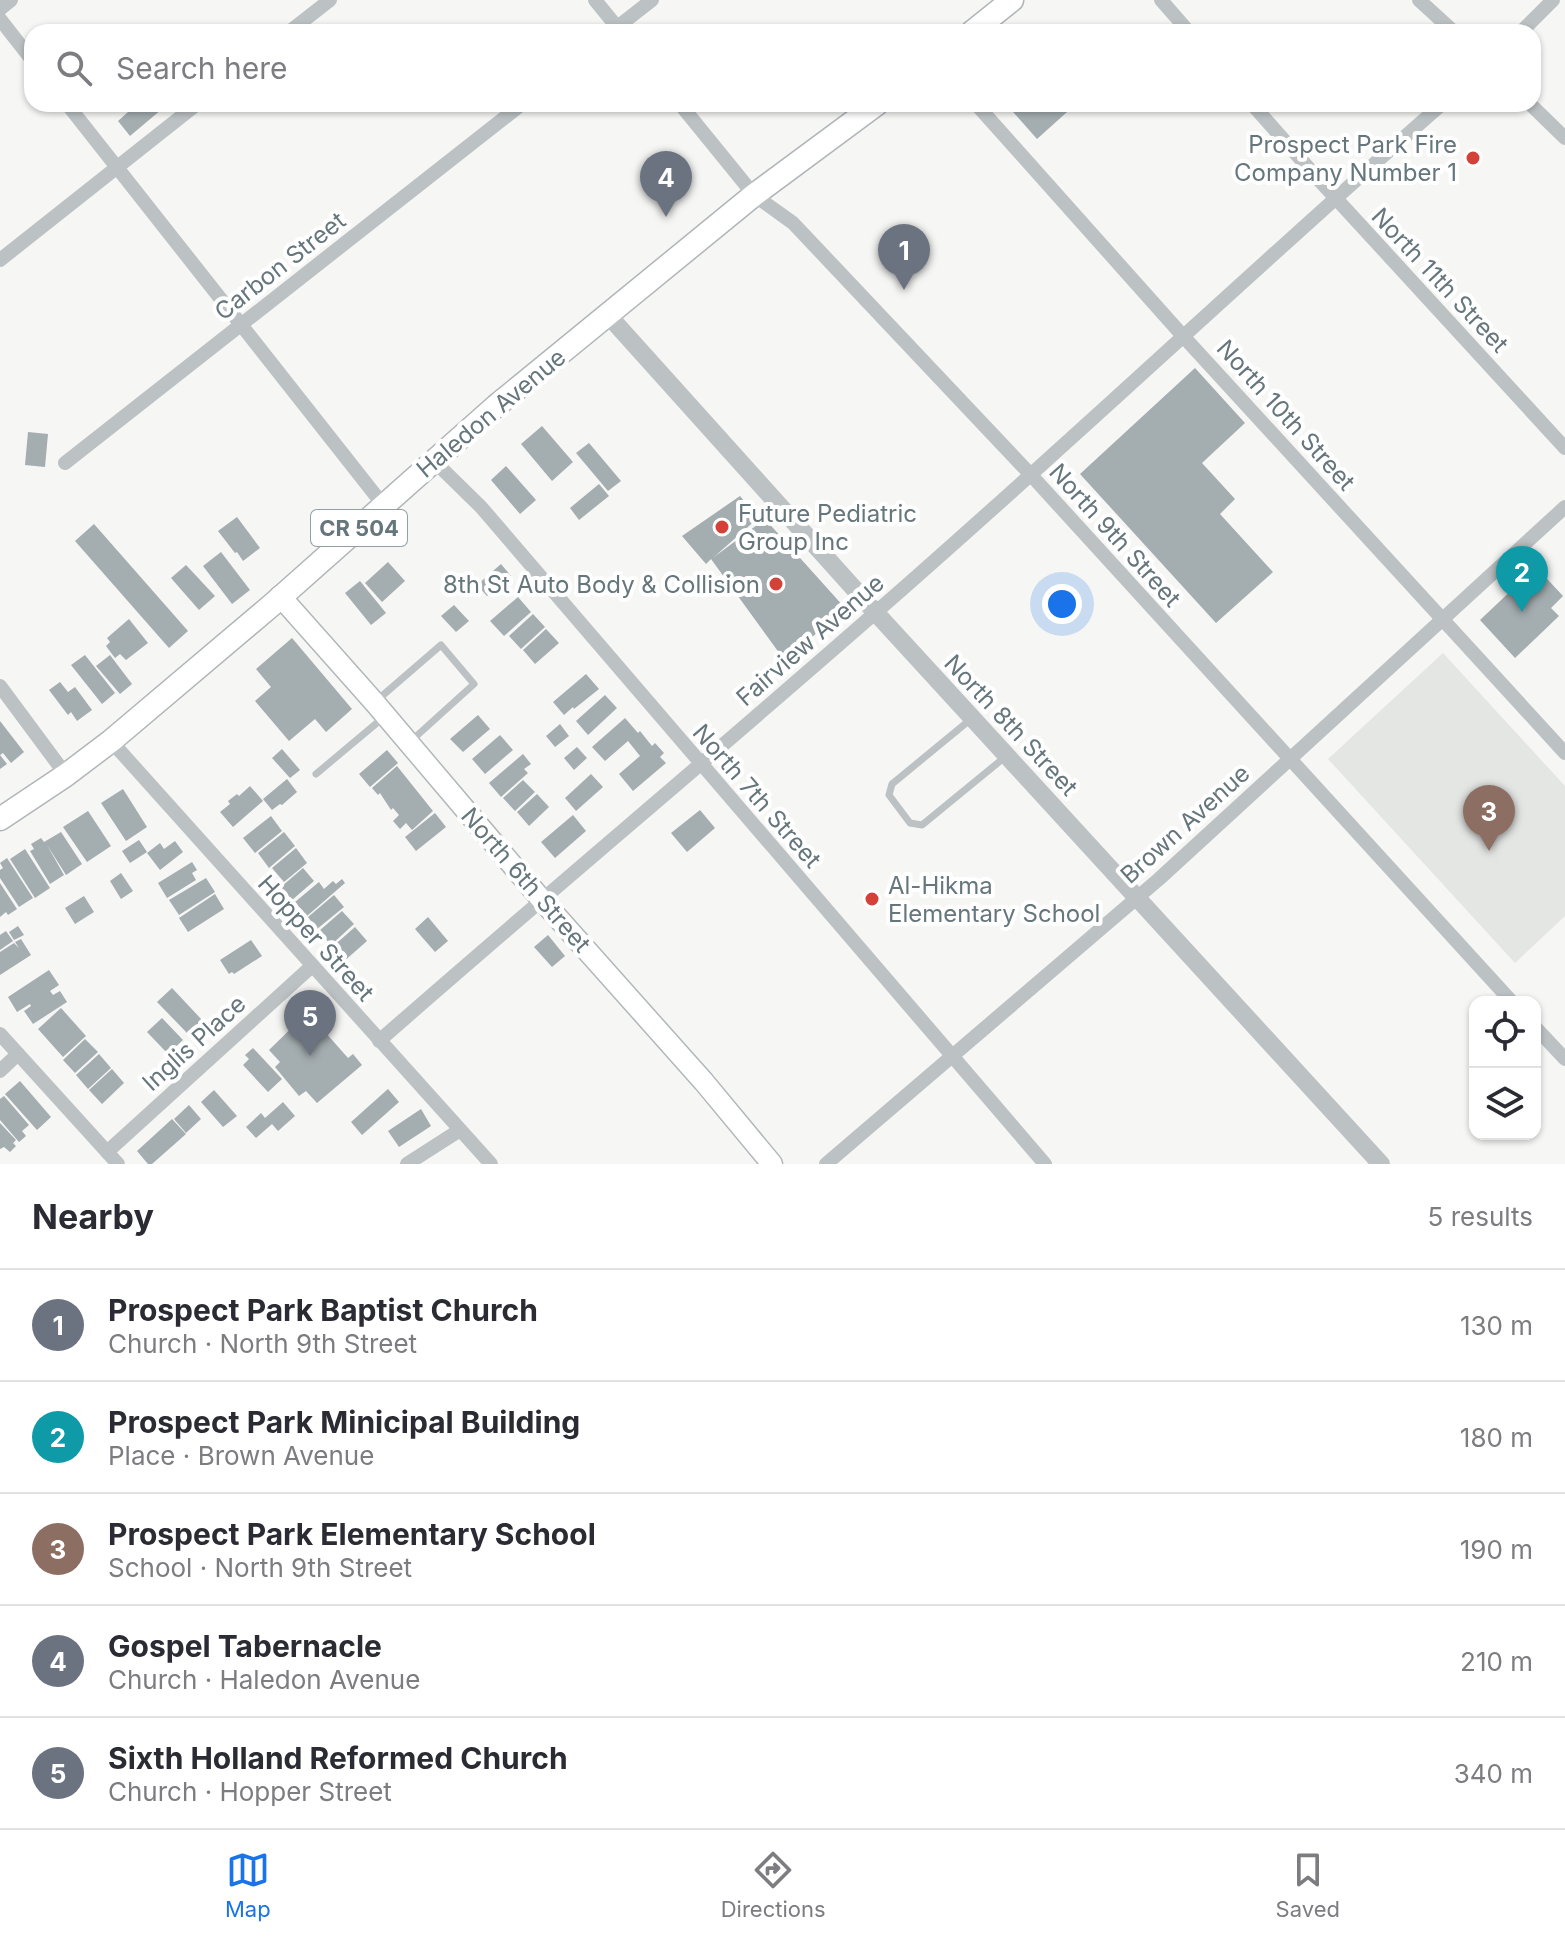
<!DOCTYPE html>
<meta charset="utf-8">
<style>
body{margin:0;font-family:Inter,sans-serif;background:#f2f2f3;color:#2b2b33}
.controls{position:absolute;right:24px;bottom:24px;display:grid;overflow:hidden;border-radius:16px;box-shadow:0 2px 6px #0004}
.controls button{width:72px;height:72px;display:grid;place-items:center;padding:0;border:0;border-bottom:2px solid #e1e1e2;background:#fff;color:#2b2b33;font:40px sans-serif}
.you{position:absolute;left:1062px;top:604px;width:28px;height:28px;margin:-20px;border:6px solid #fff;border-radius:50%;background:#1a73e8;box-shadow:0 0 0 12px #1a73e833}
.badge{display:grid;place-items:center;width:52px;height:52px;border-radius:50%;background:#1a73e8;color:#fff;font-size:26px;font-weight:700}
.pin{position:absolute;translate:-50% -66px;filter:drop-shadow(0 2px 4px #0008)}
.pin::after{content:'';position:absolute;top:42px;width:28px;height:24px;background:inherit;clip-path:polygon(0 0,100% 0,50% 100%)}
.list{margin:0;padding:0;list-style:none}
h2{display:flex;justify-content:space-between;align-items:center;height:104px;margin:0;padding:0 32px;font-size:34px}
h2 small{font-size:26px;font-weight:400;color:#7c7c81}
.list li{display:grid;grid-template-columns:52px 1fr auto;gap:24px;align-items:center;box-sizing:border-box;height:112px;padding:0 32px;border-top:2px solid #e1e1e2}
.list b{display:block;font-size:30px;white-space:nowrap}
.list p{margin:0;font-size:26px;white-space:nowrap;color:#7c7c81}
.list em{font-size:26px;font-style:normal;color:#7c7c81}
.icon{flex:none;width:44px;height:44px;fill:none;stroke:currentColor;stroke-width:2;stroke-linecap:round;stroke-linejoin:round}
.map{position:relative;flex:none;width:1565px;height:1164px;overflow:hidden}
.search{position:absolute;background:#fff;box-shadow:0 2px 6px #0004;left:24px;right:24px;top:24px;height:88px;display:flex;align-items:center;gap:20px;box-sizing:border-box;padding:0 28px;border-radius:24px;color:#7c7c81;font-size:30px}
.sheet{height:664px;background:#fff}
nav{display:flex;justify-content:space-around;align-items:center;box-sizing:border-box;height:112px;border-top:2px solid #e1e1e2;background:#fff;font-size:22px;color:#7c7c81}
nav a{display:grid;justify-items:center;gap:4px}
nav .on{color:#1a73e8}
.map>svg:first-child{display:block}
.built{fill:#e4e6e4}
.building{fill:#a4adb0}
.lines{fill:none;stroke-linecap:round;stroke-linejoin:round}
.secondary-casing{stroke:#b1b7ba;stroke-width:23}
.primary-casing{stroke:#b0b5b8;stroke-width:25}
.service{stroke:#bcc1c3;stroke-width:7}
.minor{stroke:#bcc1c3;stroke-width:14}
.tertiary{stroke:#bcc1c3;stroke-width:18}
.secondary{stroke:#fff;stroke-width:20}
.primary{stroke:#fff;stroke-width:22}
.poi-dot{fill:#d24239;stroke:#fff;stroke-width:3}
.labels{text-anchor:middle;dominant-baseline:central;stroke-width:8;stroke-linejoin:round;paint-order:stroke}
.shield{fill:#fff;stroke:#939fa3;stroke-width:2}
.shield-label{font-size:22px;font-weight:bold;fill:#65767c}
.poi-label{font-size:24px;fill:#65767c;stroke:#fff;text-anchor:end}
.street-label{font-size:24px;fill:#65767c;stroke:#fff}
</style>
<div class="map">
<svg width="1565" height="1164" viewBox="0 0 1565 1164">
<rect width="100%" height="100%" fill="#f6f6f4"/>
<polygon class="built" points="1443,653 1565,786 1565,916 1515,963 1328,759"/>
<g class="building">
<polygon points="137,104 168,104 130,136 118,121"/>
<polygon points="1006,104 1076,104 1037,139"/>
<polygon points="1195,368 1245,423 1202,463 1235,499 1220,514 1273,572 1216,623 1080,474"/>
<polygon points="542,426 573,462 552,481 521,444"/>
<polygon points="28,432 48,434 45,467 25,465"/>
<polygon points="589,443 621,481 608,491 576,453"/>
<polygon points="506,466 536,500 520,514 491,480"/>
<polygon points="599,484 609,496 579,520 570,508"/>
<polygon points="740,496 758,518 714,557 765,519 845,608 785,661 711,559 706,564 682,536"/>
<polygon points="237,517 260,548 243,561 237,552 235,553 218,531"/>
<polygon points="94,524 188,631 169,648 75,541"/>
<polygon points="221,552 250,590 232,604 203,566"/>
<polygon points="388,562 405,581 382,602 365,583"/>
<polygon points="501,564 511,576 487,596 477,585"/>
<polygon points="186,565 215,596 199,610 171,578"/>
<polygon points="1536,567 1563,596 1551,608 1559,616 1515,658 1480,620"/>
<polygon points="360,581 386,613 371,625 345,593"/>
<polygon points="518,597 531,612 504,636 490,621"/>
<polygon points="454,605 469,621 456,632 441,616"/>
<polygon points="533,614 545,627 521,649 509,636"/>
<polygon points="129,619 148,643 126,660 120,654 115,658 106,646 110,642 107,638"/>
<polygon points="546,629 559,643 535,664 523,650"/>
<polygon points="292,638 352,709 326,732 315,719 289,741 255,701 271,687 256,669"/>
<polygon points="85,655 115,693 102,704 71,665"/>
<polygon points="110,655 132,684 120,694 96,666"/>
<polygon points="586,674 599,689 574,709 573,707 564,715 553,702"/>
<polygon points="60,682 68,692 75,687 92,710 77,721 71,712 68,715 49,690"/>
<polygon points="605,695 617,708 588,735 576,721"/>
<polygon points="478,715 490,729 463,752 450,739"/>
<polygon points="625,718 638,733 640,731 652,746 655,743 664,753 660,757 666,763 633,791 619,774 640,756 628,741 605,761 592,747"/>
<polygon points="0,721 24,752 11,763 3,753 0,755 7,764 0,769"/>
<polygon points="560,724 569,736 555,747 546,736"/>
<polygon points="500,735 513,750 485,774 472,759"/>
<polygon points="577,747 587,758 574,770 564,758"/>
<polygon points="282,749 300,770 290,778 272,758"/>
<polygon points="387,750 398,763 370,787 359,774"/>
<polygon points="523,754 531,764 524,769 528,773 501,797 489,783"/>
<polygon points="397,766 433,811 412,830 406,823 400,829 393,821 399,815 393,808 391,810 380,793 378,795 372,788"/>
<polygon points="591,774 603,787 576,811 565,798"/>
<polygon points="287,779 297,792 282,805 280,804 272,810 263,799"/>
<polygon points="523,780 535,792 515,811 503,798"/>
<polygon points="250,786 263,801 233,827 220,812 230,804 228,801 237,794 239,796"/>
<polygon points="123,789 147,827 126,841 101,803"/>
<polygon points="537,794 549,807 529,826 517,812"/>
<polygon points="700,810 715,828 687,852 671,833"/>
<polygon points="88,811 111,846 87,862 63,827"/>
<polygon points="435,813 446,827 416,851 405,837"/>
<polygon points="573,815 586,831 555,858 541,842"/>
<polygon points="271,816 282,831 255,853 243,838"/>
<polygon points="61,832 82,864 66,875 47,845 64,875 50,884 30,851 34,849 31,844 41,838 44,842"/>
<polygon points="284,832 295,846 269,868 258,853"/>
<polygon points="139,840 147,852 130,863 122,851"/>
<polygon points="175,841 183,852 160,870 147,853 160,843 164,849"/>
<polygon points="296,848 307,863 284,882 272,868"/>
<polygon points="25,849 50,888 35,898 10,859"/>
<polygon points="7,858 33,898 19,907 0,878 0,870 3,868 0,863"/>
<polygon points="192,862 197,870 192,873 196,880 167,898 158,883"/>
<polygon points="303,868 314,881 292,900 281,887"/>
<polygon points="121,873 133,891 121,899 110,881"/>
<polygon points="206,878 215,892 179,915 169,900"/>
<polygon points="342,879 345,883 307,916 295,902 319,882 324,889 333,881 336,884"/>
<polygon points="0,883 17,909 8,915 6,912 0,917"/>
<polygon points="215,894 224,909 188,932 179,918"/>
<polygon points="334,895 344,907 317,929 308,917"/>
<polygon points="84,896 94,912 75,924 65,908"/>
<polygon points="342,911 354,924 331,945 319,931"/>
<polygon points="428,917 448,941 435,952 415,929"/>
<polygon points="18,926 24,935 14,940 9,932"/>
<polygon points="355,927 367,941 342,963 330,949"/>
<polygon points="6,931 13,941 0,950 0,935"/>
<polygon points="548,935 565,956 552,967 534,947"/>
<polygon points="21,939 31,955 0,975 0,952 14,943 19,948 15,942"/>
<polygon points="251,940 262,956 234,974 232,972 229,974 220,960"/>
<polygon points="49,970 59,985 50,991 53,995 60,991 67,1002 33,1024 24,1011 31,1006 30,1004 17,1012 8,997"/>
<polygon points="172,988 202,1020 188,1034 157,1002"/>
<polygon points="61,1008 86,1036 63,1057 38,1029"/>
<polygon points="312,1008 321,1019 325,1032 348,1058 353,1054 362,1065 317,1103 306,1091 299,1096 275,1067 280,1062 269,1050"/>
<polygon points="162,1018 183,1040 168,1054 147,1032"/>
<polygon points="85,1039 98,1052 75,1073 63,1060"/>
<polygon points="253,1048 282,1079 268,1092 243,1065 249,1059 245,1055"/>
<polygon points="99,1054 111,1068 88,1089 76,1075"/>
<polygon points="112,1069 124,1083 102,1104 89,1090"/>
<polygon points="20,1081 51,1117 37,1130 5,1094"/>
<polygon points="388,1089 399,1102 362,1135 351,1122"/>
<polygon points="214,1090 237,1116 223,1127 201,1102"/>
<polygon points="4,1096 29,1125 22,1131 26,1136 19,1142 0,1120 0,1099"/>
<polygon points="283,1102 295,1116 278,1131 272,1124 256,1138 246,1127 261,1113 265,1118"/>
<polygon points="189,1105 201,1119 186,1133 174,1119"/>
<polygon points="421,1109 431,1126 399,1147 388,1131"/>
<polygon points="172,1119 186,1134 152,1164 148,1164 137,1151"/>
<polygon points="0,1123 16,1140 13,1143 16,1146 10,1152 4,1147 0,1149"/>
</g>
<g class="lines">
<defs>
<polyline id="secondary" points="280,596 375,703 541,899 704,1082 772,1164"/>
<g id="primary">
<polyline points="972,32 1012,0"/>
<polyline points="0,819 66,775 111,741 273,604 496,406 754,195 877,104"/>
</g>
</defs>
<use href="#secondary" class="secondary-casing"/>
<use href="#primary" class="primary-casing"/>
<g class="service">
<polyline points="375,702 441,645 474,684 411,741"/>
<polyline points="971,719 892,784 889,795 910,823 922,825 1005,757"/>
<polyline points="316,774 384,717"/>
</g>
<g class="minor">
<polyline points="595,0 621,32"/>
<polyline points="1161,0 1189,32"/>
<polyline points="1419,0 1454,32"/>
<polyline points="0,9 11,0"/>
<polyline points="0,19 32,60"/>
<polyline points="289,32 330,0"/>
<polyline points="611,32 652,0"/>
<polyline points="1521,32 1553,0"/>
<polyline points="67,104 384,506"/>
<polyline points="680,104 754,195 793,223 1031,475 1512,1002"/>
<polyline points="976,104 1183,336 1565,753"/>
<polyline points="1252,104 1320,181 1565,448"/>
<polyline points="1530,104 1565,138"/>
<polyline points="0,260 197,104"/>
<polyline points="433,460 481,507 1045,1164"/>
<polyline points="65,463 522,104"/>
<polyline points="0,686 66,775"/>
<polyline points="111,741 491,1164"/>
<polyline points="1535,1027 1565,1059"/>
<polyline points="0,1034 118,1164"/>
<path d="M379,1041C543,897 711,757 875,613C1067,446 1251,271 1442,104"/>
<polyline points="0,1071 18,1054"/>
<polyline points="107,1152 312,966"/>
<polyline points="407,1164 460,1130"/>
<polyline points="826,1164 1159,879 1565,507"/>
</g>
<polyline class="tertiary" points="608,315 876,613 1381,1164"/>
<use href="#secondary" class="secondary"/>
<use href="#primary" class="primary"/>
</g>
<g class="poi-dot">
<circle cx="1473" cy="158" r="8"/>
<circle cx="722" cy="527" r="8"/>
<circle cx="776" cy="584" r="8"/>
<circle cx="872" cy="899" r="8"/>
</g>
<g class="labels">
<rect class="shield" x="311" y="510" width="96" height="36" rx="6"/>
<g class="shield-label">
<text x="359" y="528">CR 504</text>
</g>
<g class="poi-label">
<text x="1457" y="144">Prospect Park Fire<tspan x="1457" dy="28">Company Number 1</tspan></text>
<text x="738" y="513" text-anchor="start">Future Pediatric<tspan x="738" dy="28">Group Inc</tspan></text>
<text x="760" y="584">8th St Auto Body &amp; Collision</text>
<text x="888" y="885" text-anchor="start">Al-Hikma<tspan x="888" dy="28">Elementary School</tspan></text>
</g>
<g class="street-label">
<text transform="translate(280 266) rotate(-38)">Carbon Street</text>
<text transform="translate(1440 280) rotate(47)">North 11th Street</text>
<text transform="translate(491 413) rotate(-40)">Haledon Avenue</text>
<text transform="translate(1286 415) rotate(48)">North 10th Street</text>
<text transform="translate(1115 535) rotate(48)">North 9th Street</text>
<text transform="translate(810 640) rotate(-41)">Fairview Avenue</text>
<text transform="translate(1011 725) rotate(47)">North 8th Street</text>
<text transform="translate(757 796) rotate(49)">North 7th Street</text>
<text transform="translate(1185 824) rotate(-42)">Brown Avenue</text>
<text transform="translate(526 880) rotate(49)">North 6th Street</text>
<text transform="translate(316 938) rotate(48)">Hopper Street</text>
<text transform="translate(194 1043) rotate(-42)">Inglis Place</text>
</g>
</g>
</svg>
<div class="controls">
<button><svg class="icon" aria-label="locate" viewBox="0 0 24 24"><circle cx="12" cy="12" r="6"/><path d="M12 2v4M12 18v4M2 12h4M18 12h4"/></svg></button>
<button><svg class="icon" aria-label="layers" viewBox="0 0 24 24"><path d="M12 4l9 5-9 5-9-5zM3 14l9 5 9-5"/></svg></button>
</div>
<div class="you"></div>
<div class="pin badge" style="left:904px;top:290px;background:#6b7280">1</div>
<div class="pin badge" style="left:1522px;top:612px;background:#0f9aa8">2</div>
<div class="pin badge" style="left:1489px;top:851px;background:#8d6e63">3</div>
<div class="pin badge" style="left:666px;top:217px;background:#6b7280">4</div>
<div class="pin badge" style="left:310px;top:1056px;background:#6b7280">5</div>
<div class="search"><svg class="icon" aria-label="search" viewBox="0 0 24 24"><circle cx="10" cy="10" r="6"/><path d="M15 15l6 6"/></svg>Search here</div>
</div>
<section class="sheet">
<h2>Nearby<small>5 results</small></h2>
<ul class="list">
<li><span class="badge" style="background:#6b7280">1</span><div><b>Prospect Park Baptist Church</b><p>Church · North 9th Street</p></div><em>130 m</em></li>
<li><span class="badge" style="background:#0f9aa8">2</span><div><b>Prospect Park Minicipal Building</b><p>Place · Brown Avenue</p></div><em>180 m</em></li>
<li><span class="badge" style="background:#8d6e63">3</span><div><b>Prospect Park Elementary School</b><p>School · North 9th Street</p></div><em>190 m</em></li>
<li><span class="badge" style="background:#6b7280">4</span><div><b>Gospel Tabernacle</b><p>Church · Haledon Avenue</p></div><em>210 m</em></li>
<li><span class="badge" style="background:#6b7280">5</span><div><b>Sixth Holland Reformed Church</b><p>Church · Hopper Street</p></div><em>340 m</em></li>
</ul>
</section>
<nav>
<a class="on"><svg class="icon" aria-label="map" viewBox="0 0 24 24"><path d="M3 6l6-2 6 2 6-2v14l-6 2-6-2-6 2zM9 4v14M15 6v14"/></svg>Map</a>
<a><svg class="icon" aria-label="directions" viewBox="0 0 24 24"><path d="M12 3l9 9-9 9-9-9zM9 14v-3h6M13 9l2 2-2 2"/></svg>Directions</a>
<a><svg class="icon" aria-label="saved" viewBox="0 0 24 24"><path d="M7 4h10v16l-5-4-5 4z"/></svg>Saved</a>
</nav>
